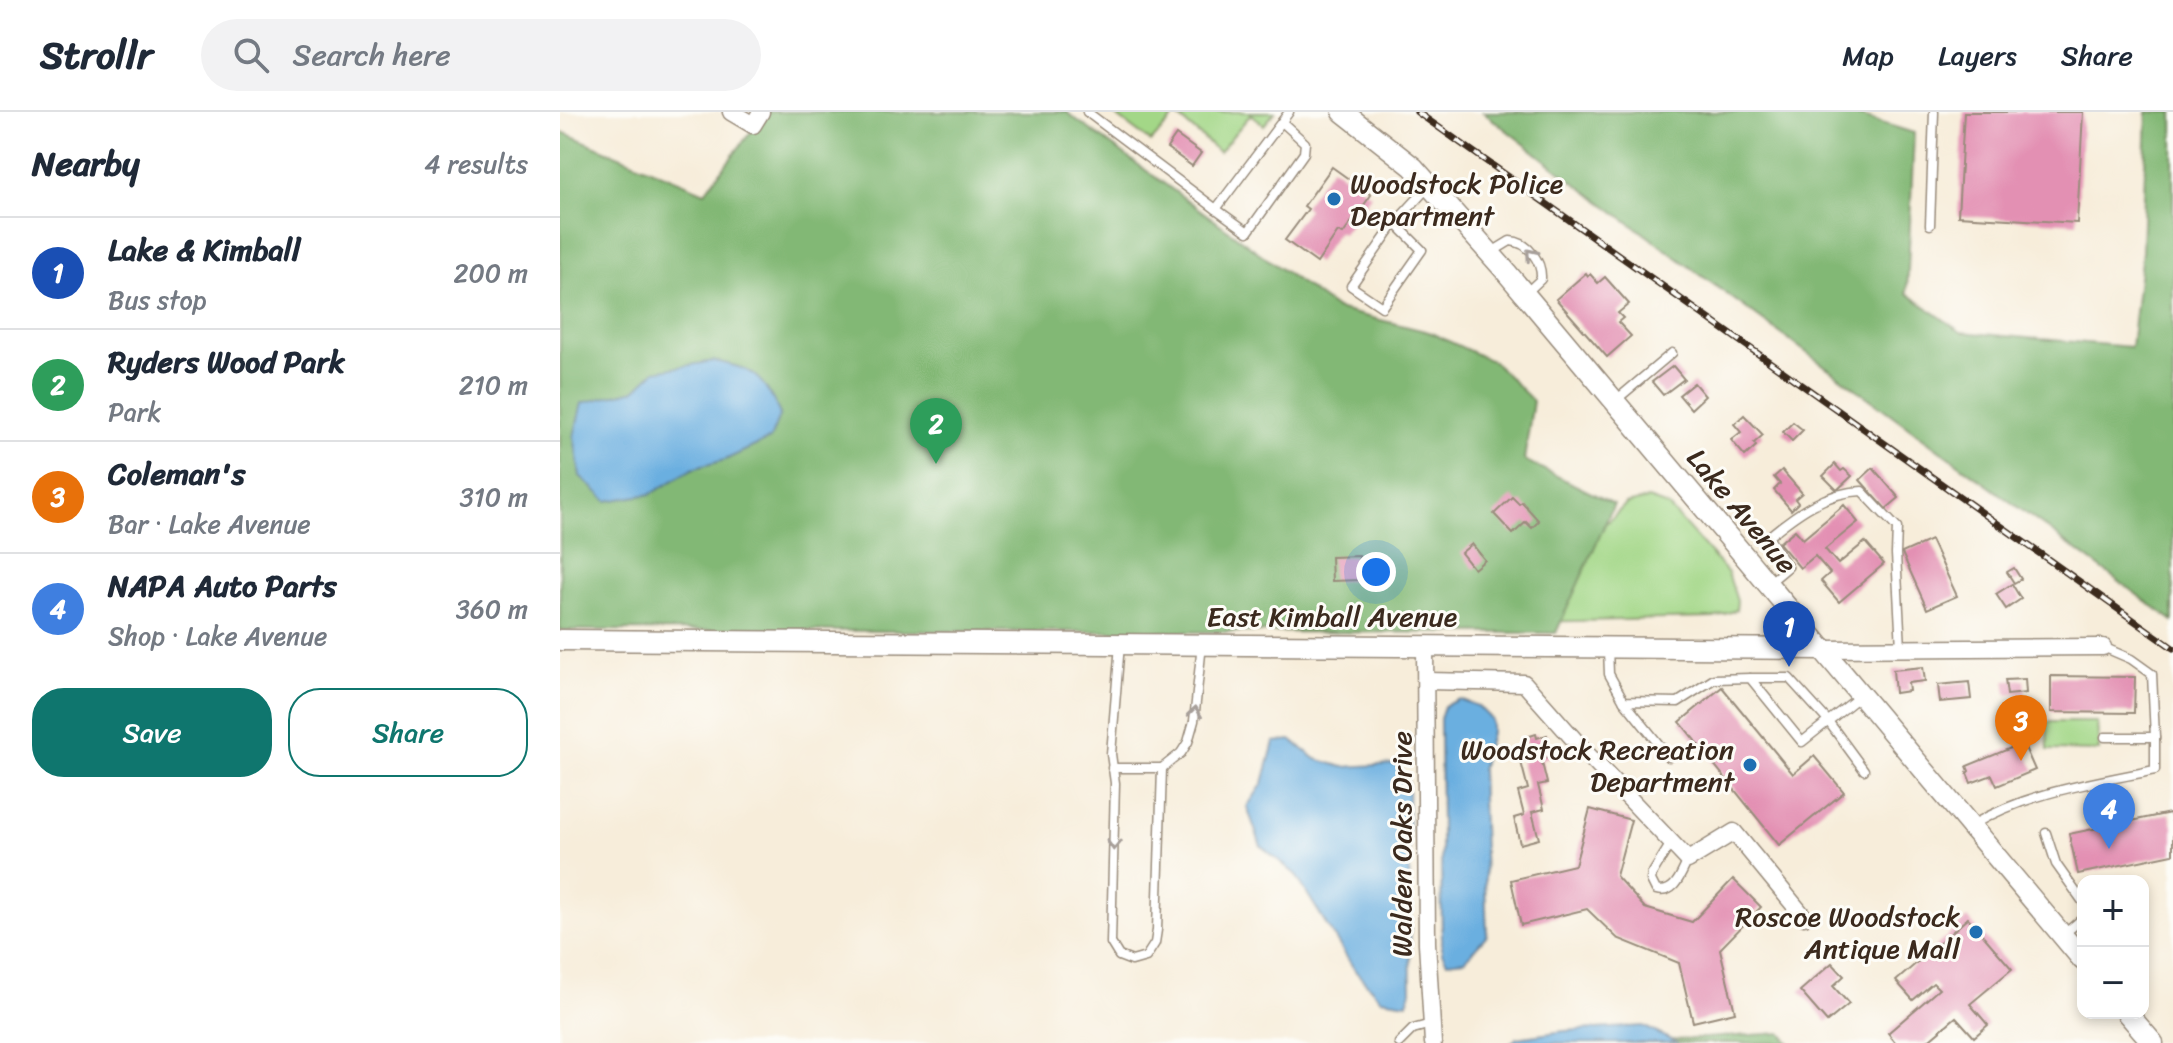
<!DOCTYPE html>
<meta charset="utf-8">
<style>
body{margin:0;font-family:Sriracha,sans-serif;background:#f2f2f3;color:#1f2937}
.controls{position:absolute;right:24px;bottom:24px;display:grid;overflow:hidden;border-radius:16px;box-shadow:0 4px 12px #0003}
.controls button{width:72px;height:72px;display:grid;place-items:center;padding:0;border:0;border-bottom:2px solid #e0e1e3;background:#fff;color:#1f2937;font:40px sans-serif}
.you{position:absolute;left:816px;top:460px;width:28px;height:28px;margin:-20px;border:6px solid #fff;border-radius:50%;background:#1a73e8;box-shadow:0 0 0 12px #1a73e833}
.badge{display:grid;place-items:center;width:52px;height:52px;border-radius:50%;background:#0f766e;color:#fff;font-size:26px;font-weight:700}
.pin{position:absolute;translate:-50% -66px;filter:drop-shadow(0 2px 4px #0008)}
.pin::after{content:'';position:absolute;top:42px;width:28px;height:24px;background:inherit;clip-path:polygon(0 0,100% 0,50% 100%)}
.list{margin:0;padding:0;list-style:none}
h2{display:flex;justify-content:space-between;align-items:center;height:104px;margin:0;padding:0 32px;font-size:34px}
h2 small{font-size:26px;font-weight:400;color:#747a83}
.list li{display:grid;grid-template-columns:52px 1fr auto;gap:24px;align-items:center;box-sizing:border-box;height:112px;padding:0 32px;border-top:2px solid #e0e1e3}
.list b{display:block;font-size:30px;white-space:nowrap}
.list p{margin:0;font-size:26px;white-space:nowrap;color:#747a83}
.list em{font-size:26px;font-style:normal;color:#747a83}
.actions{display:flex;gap:16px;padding:24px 32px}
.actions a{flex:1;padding:18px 0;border:2px solid #0f766e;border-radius:32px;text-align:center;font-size:28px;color:#0f766e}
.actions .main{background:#0f766e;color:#fff}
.icon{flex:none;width:44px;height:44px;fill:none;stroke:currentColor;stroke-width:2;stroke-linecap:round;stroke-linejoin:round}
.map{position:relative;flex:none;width:1613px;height:931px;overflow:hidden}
header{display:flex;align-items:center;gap:48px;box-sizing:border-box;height:112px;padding:0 40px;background:#fff;border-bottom:2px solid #e0e1e3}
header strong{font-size:38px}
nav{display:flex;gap:44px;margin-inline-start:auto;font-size:28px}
.search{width:560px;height:72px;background:#f2f2f3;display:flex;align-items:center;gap:20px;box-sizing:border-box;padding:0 28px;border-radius:44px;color:#747a83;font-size:30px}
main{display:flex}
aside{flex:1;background:#fff}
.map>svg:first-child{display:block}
.green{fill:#a3d787;stroke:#6f8052;stroke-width:2}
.forest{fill:#82b874;stroke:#5e7149;stroke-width:2}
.water{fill:#6aafe0;stroke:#526c7f;stroke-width:2}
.building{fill:#e390b3}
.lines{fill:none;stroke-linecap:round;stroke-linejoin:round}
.service-casing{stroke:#998c7c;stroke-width:11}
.minor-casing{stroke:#998c7c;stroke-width:19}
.tertiary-casing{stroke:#998c7c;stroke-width:23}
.service{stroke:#fff;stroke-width:8}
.minor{stroke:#fff;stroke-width:16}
.tertiary{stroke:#fff;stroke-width:20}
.rail-casing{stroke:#3b2a1e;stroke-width:7}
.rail{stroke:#fdfcf7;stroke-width:4;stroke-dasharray:12;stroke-linecap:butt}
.oneway{stroke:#a79f9a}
.poi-dot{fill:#1f6fb2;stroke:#fdfcf7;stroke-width:3}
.labels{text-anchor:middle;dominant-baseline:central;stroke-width:6;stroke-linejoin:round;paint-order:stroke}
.poi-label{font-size:28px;fill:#3b2a1e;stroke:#fdfcf7;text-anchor:end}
.street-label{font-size:28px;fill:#3b2a1e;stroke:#fdfcf7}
</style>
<header>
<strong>Strollr</strong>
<div class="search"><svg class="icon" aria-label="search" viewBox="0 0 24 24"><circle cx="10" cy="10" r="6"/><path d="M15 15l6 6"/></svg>Search here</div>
<nav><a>Map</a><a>Layers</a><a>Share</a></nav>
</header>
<main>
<aside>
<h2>Nearby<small>4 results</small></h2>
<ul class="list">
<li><span class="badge" style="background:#1a4fb4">1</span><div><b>Lake &amp; Kimball</b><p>Bus stop</p></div><em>200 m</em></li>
<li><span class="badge" style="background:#2e9e5b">2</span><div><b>Ryders Wood Park</b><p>Park</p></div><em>210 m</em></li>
<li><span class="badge" style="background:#e8710a">3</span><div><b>Coleman's</b><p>Bar · Lake Avenue</p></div><em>310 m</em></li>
<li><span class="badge" style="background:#3f7fe0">4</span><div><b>NAPA Auto Parts</b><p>Shop · Lake Avenue</p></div><em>360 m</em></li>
</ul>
<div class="actions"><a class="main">Save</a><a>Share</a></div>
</aside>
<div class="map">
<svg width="1613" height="931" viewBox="0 0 1613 931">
<rect width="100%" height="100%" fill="#fdfcf7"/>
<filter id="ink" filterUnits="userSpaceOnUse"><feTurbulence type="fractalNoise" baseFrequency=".0125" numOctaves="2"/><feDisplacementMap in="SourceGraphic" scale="16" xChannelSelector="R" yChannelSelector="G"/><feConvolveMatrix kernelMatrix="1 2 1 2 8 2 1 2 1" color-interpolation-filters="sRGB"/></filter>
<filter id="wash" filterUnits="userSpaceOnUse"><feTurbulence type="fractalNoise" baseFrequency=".006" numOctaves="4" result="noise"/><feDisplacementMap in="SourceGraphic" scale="32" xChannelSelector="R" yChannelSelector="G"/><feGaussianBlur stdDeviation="1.8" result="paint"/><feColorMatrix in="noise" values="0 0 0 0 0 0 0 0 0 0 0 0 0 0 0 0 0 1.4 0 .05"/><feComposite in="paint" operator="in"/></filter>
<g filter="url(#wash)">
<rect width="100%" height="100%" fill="#f7edda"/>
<g class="green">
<polygon points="551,0 715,0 704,13 691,2 659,40 616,3 591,30"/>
<polygon points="1088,387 1108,394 1168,461 1177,489 1176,498 1154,506 969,510 1039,415 1049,409 1066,392"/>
<polygon points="1487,610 1537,610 1539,639 1488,638"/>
</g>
<g class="forest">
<polygon points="206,0 506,0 776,197 869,220 934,250 973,289 964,348 1054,392 996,521 0,518 0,19 145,80"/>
<polygon points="923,0 1287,0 1354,21 1347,181 1401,220 1571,235 1582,139 1587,0 1613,0 1613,509 1007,65"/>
<polygon points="1221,921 1230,931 1070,931"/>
</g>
<g class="water">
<path d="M154,249C195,257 202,264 220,302L210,327L165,348L132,357L91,382L47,389L20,364L14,324L22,291L75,278L95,259Z"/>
<polygon points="899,587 918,594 931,607 931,621 921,658 927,823 905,848 887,850 882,841 880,607 884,594"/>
<polygon points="731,628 756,647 783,655 836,652 848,670 851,879 847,891 821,887 796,860 735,762 701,734 687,695 703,671 714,630"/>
<polygon points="1083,914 1117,931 951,931 957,926 1004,919"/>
</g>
<g id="blocks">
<g class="building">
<polygon points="1404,0 1523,0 1517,111 1398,104"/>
<polygon points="616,23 641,41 632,54 607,36"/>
<polygon points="772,55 811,83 783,122 778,120 757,151 725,128 748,97 744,94"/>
<polygon points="1026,161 1028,164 1030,162 1038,171 1045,165 1069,192 1058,201 1063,206 1058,210 1071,224 1047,245 996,187"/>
<polygon points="1113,254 1124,267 1103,283 1092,270"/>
<polygon points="1134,271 1145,284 1131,297 1119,283"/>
<polygon points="1184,303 1203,323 1194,331 1196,334 1185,344 1171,328 1181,320 1174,312"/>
<polygon points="1233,310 1243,318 1232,329 1223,320"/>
<polygon points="1275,352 1281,359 1284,357 1292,364 1277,378 1263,364"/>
<polygon points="1313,356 1339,386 1326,397 1300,368"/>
<polygon points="1222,358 1242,381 1235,387 1238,391 1231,398 1214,378 1220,372 1214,365"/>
<polygon points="952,385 959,392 962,390 979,409 972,416 966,410 953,422 934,402"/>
<polygon points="1284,393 1298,410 1265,437 1278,452 1305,430 1324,452 1279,490 1261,469 1270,461 1255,444 1240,456 1219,431 1235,418 1243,427"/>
<polygon points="1371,428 1397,484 1367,497 1342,441"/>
<polygon points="912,432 925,448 914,457 901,441"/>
<polygon points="799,444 800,468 772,469 771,445"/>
<polygon points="1454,456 1461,467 1454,471 1447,460"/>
<polygon points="1452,472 1461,487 1446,497 1436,482"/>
<polygon points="1363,555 1365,569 1348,571 1349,579 1335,581 1333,558"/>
<polygon points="1491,564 1575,565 1574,601 1491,600"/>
<polygon points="1465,567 1466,581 1447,583 1445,568"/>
<polygon points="1409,570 1411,587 1380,590 1378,573"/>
<polygon points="1162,575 1233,662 1254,644 1284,680 1219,733 1120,610"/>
<polygon points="976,622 977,626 987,623 992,644 981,647 987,671 978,673 984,697 972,700 979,727 960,732 954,706 964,703 958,680 968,677 961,650 970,648 964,626"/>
<polygon points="1463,631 1475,658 1437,674 1432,663 1411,671 1407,661 1409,659 1407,654"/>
<polygon points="1030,697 1071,708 1056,764 1085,796 1132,810 1173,767 1201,795 1160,837 1175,900 1133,910 1119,851 1057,826 1027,797 961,813 951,768 1015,753"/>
<polygon points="1610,701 1613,715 1613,742 1518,762 1509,722"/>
<polygon points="1408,806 1452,857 1410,892 1428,913 1414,925 1396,905 1365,931 1336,931 1328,921 1379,877 1373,871 1353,888 1336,869"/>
<polygon points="1272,851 1284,864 1273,874 1289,892 1267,910 1240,879"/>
</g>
</g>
</g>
<g filter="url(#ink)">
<use href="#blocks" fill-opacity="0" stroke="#998c7c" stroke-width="2"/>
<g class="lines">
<defs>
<g id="service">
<polyline points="527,0 656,97 729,0"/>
<polyline points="656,97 688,120 744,41 745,31 722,10"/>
<polyline points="835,111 862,138 822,195 791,174 835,111 869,74"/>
<polyline points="1370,113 1374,0"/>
<path d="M932,140L950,129C969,130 982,150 981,167L965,182"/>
<polyline points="1055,289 1112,241"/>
<path d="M1210,470L1228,455L1208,425C1236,402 1265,380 1302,379L1337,416L1336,442L1341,536"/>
<polyline points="560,532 551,642 555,671 551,831 559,844 572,849 586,845 595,831 597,818 602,656"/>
<polyline points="1543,535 1571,547 1592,562 1595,625"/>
<polyline points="1048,536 1049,562 1064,589 1118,590 1154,567 1190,566 1242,630 1300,584"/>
<polyline points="1190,566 1229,566 1268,609 1304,658"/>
<polyline points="1064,589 1109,645"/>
<polyline points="552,656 602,656 621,641 628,630 634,609 642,532"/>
<path d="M1412,713C1468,680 1533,671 1595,658V625H1545"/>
<polyline points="1486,721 1496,752 1523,790"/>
<path d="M1111,731L1092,762L1091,768L1096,778C1115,783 1121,762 1128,748"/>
<polyline points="1503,823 1523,806"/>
<polyline points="839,931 853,917 871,912"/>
</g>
<g id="minor">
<polyline points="171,0 193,13 201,0"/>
<polyline points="865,533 867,831 873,931"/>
<polyline points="1262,537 1543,535"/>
<polyline points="867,569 964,571 1026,641 1128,748 1174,720 1244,805"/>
</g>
<g id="tertiary">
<polyline points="783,0 853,55 942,155 1523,848"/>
<polyline points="0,528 1262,537"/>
<polyline points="1567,901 1593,931"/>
</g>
</defs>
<use href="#service" class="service-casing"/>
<use href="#minor" class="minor-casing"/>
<use href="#tertiary" class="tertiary-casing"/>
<use href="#service" class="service"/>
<use href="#minor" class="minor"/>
<use href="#tertiary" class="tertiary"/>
<defs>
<polyline id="rail" points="857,0 1613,536"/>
</defs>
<use href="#rail" class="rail-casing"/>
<use href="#rail" class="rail"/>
</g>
<defs><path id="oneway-chevron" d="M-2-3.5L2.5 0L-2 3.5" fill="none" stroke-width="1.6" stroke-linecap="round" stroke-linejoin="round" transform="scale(2)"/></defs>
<g class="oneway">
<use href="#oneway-chevron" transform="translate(971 142) rotate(-130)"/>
<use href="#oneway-chevron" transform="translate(635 600) rotate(-82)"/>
<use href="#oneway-chevron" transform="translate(554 733) rotate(92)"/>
</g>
</g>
<g class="poi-dot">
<circle cx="774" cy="87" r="8"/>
<circle cx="1190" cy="653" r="8"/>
<circle cx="1416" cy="820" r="8"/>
</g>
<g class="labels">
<g class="poi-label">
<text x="790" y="71" text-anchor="start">Woodstock Police<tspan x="790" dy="32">Department</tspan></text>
<text x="1174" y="637">Woodstock Recreation<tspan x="1174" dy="32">Department</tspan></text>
<text x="1400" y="804">Roscoe Woodstock<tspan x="1400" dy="32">Antique Mall</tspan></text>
</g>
<g class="street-label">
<text transform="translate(1182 399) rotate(50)">Lake Avenue</text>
<text x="772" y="504">East Kimball Avenue</text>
<text transform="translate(841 732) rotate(-90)">Walden Oaks Drive</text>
</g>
</g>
</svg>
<div class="controls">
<button>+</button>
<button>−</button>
</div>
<div class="you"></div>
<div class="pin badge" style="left:1229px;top:555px;background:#1a4fb4">1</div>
<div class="pin badge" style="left:376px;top:352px;background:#2e9e5b">2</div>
<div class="pin badge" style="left:1461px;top:649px;background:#e8710a">3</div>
<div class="pin badge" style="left:1549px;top:737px;background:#3f7fe0">4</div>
</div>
</main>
